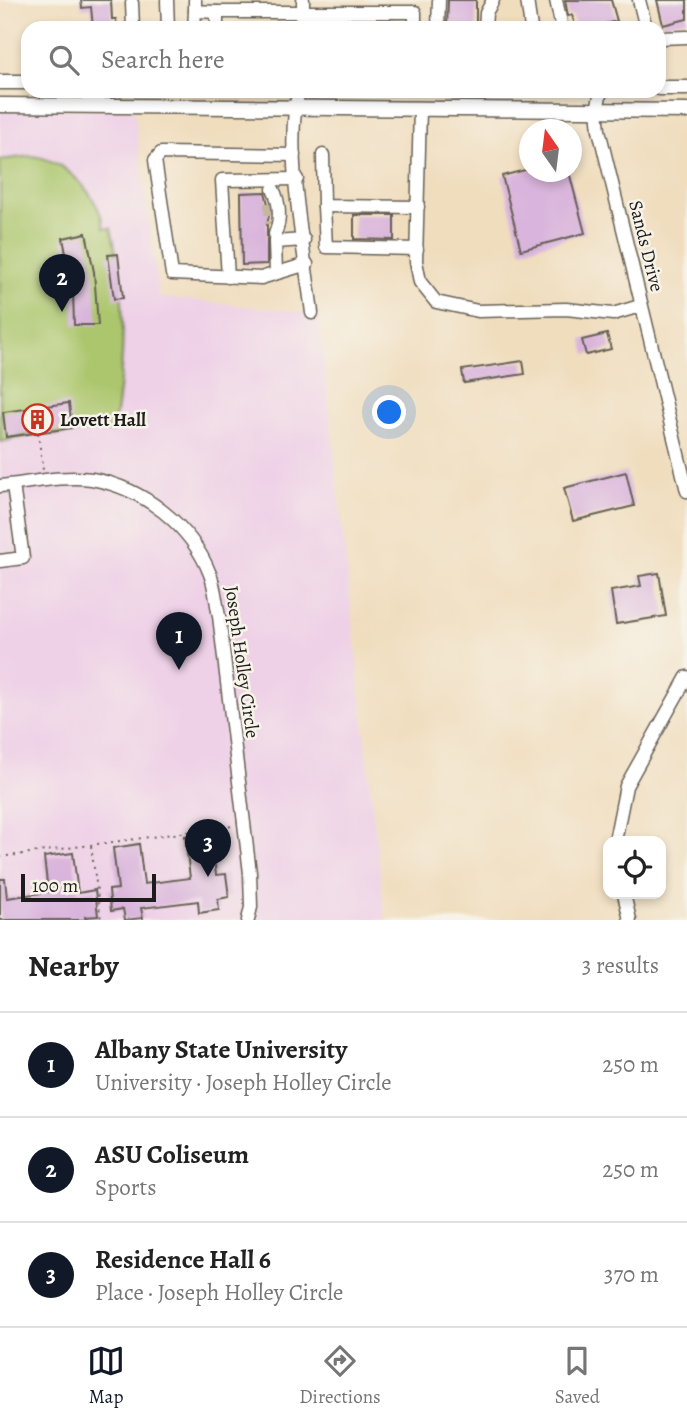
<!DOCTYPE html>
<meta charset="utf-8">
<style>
body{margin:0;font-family:Alegreya,serif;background:#f6f6f6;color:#222}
.controls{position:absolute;right:21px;bottom:21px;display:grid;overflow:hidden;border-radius:14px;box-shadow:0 4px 10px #0003}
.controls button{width:63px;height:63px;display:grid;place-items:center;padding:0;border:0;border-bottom:2px solid #e0e0e0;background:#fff;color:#222;font:35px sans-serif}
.compass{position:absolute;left:519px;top:119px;width:63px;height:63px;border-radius:50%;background:#fff;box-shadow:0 4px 10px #0003;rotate:346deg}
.scale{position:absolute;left:21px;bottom:18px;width:135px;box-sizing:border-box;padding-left:7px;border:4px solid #1c1c1c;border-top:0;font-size:19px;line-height:24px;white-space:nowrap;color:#1c1c1c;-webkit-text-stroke:5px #f7f3e8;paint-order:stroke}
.you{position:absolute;left:390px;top:413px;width:24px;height:24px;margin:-18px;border:5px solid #fff;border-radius:50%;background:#1a73e8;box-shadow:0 0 0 10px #1a73e833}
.badge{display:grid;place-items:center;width:46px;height:46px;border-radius:50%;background:#111827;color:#fff;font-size:23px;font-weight:700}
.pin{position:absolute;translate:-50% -58px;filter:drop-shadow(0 2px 4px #0008)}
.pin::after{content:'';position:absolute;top:37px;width:24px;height:21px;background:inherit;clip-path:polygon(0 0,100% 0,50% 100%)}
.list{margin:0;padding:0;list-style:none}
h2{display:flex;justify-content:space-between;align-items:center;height:91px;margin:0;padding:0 28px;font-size:30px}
h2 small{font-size:23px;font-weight:400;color:#767676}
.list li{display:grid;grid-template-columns:46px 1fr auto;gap:21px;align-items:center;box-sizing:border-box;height:105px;padding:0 28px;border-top:2px solid #e0e0e0}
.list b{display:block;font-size:26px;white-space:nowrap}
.list p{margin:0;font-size:23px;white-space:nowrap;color:#767676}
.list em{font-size:23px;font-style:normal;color:#767676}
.icon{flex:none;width:38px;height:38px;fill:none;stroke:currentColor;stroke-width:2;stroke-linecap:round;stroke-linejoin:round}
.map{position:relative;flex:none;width:687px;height:920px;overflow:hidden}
.search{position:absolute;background:#fff;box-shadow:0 4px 10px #0003;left:21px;right:21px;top:21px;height:77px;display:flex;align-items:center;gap:18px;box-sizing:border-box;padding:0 24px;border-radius:21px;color:#767676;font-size:26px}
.sheet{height:406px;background:#fff}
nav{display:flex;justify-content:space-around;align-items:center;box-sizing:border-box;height:98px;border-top:2px solid #e0e0e0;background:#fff;font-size:19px;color:#767676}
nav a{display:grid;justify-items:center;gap:4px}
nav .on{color:#111827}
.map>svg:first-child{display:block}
.built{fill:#eed0e7}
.green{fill:#acc66d;stroke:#647144;stroke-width:2}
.building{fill:#d9b4dc}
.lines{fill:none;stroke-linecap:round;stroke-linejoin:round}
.minor-tunnel{stroke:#c6b69e;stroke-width:12;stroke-dasharray:12 6;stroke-linecap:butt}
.minor-casing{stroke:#666055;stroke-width:15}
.major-casing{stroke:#666055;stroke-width:17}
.path{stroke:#666055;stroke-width:2;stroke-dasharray:2 5;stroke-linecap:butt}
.minor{stroke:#fff;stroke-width:12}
.major{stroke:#fff;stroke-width:14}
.labels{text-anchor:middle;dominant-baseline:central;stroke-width:5;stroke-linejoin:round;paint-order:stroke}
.street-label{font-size:19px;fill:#1c1c1c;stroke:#f7f3e8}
.poi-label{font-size:19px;font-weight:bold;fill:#1c1c1c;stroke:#f7f3e8;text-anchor:start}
</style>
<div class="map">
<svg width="687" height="920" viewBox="0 0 687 920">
<rect width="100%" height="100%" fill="#f7f3e8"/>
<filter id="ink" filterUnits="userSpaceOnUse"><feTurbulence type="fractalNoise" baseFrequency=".0143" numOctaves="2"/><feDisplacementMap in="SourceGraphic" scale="14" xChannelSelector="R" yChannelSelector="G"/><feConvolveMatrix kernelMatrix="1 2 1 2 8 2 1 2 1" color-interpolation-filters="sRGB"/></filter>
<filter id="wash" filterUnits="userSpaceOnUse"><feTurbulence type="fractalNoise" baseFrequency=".00686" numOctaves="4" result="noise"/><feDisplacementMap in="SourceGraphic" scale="28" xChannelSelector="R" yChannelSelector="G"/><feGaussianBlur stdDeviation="1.57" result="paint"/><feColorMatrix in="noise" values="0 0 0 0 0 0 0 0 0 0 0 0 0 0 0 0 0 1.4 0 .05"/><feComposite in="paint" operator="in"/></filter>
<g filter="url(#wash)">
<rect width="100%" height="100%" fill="#f0ddbe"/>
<polygon class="built" points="0,108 134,110 159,297 319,314 385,920 0,920"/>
<path class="green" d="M31,156C64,158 100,196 104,228H111C128,297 125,362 113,432L100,430L54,435L52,431L0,442V160Z"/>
<g id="blocks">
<g class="building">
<polygon points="81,0 111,0 112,19 116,19 117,28 93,28 91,7 82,8"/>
<polygon points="448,0 476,0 476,28 447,28"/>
<polygon points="565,0 611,0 617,21 587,28 581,28 580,24 575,25 572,15 568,16"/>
<polygon points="657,0 687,0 687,19 663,25"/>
<polygon points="529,169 569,172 585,233 521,250 502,176"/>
<polygon points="265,192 270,212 267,224 267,264 242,265 241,193"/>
<polygon points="354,215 394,215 394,240 354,239"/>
<polygon points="86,233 94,272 98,325 74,325 73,290 63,238"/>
<polygon points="118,254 123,298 114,299 108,255"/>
<polygon points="607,334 611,349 586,355 582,340"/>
<polygon points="523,361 525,374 464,383 462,370"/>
<polygon points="69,403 72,428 6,437 3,412"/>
<polygon points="626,472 634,506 573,521 564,488"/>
<polygon points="659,573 666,616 616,624 611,591 641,586 639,576"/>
<polygon points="211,833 216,875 226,874 229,897 218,899 219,910 199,913 198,901 141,908 143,918 125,920 123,909 111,911 109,890 118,889 113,848 139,844 144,884 190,878 185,836"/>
<polygon points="73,853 78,893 95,890 98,916 85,917 86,920 0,920 0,879 5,879 7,898 48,892 44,857"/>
</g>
</g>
</g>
<g filter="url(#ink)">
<use href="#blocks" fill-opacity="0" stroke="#666055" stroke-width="2"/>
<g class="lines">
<polyline class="minor-tunnel" points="270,203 271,224"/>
<defs>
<g id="minor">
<polyline points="167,0 168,28"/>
<polyline points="195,0 195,11 217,12 217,28"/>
<polyline points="303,0 303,28"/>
<polyline points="527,0 531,28"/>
<polyline points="556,0 562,28"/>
<polyline points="639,0 646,28"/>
<polyline points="132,3 133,28"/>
<polyline points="217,12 415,12 415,28"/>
<polyline points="194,28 195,11"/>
<polyline points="438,28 439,0"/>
<polyline points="485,28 486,13 493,0"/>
<polyline points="659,38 687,37"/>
<path d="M299,91C283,146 305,253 312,313"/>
<polyline points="601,91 597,110 599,130 687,491"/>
<polyline points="420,109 416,261 420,282 436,302 478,311 566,309 613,314 640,306"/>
<polyline points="294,155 161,153 155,160 172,274 261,278 307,264"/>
<polyline points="323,155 324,206 418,207"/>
<path d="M273,189C280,202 281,220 275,234"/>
<polyline points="324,206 326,247 417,249"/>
<polyline points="276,273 275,242 304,240"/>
<polyline points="228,277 222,180 297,179"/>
<path d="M0,486C30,483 62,475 92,479C143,488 191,525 210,574C215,586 216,603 219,616L250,873L251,907L248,920"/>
<polyline points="0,561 23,558 13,485"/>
<polyline points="615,841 626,786 687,677"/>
<polyline points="624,894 630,920"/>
</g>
<g id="major">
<polyline points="0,82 28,82"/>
<polyline points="659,88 687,88"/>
<polyline points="0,105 687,111"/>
</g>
</defs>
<use href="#minor" class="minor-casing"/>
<use href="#major" class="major-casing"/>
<g class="path">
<polyline points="38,433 43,470"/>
<polyline points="91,846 101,920"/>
<polyline points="0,857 233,826"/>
</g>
<use href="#minor" class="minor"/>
<use href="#major" class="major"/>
</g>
</g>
<defs>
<symbol id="building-ring" viewBox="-11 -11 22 22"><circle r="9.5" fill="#f7f3e8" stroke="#c8321e" stroke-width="1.5"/><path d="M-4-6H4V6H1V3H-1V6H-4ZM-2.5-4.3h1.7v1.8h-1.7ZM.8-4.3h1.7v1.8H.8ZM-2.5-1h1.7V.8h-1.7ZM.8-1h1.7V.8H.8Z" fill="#c8321e"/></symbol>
</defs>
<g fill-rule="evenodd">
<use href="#building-ring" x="20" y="402" width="35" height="35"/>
</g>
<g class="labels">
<g class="street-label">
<text transform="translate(646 246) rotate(76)">Sands Drive</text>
<text transform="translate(242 662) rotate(82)">Joseph Holley Circle</text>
</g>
<g class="poi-label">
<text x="60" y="420">Lovett Hall</text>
</g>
</g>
</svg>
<div class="controls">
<button><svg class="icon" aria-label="locate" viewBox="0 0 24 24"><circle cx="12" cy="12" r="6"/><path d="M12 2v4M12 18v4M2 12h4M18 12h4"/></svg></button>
</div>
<svg class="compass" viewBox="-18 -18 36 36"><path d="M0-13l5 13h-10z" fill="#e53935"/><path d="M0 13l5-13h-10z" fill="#767676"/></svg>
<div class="scale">100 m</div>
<div class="you"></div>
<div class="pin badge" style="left:179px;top:670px">1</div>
<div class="pin badge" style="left:62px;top:312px">2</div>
<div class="pin badge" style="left:208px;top:877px">3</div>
<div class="search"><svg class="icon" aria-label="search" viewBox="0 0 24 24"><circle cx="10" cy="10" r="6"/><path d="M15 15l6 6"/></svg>Search here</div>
</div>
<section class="sheet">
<h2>Nearby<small>3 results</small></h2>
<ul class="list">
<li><span class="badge">1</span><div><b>Albany State University</b><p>University · Joseph Holley Circle</p></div><em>250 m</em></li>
<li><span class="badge">2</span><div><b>ASU Coliseum</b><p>Sports</p></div><em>250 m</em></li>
<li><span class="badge">3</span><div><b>Residence Hall 6</b><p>Place · Joseph Holley Circle</p></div><em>370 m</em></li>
</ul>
</section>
<nav>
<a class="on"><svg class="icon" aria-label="map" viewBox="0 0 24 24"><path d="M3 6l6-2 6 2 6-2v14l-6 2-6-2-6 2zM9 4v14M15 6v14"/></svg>Map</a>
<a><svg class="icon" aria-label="directions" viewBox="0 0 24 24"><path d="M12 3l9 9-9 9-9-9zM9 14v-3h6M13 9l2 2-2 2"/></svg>Directions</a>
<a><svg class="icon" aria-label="saved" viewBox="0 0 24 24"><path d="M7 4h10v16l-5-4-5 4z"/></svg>Saved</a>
</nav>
